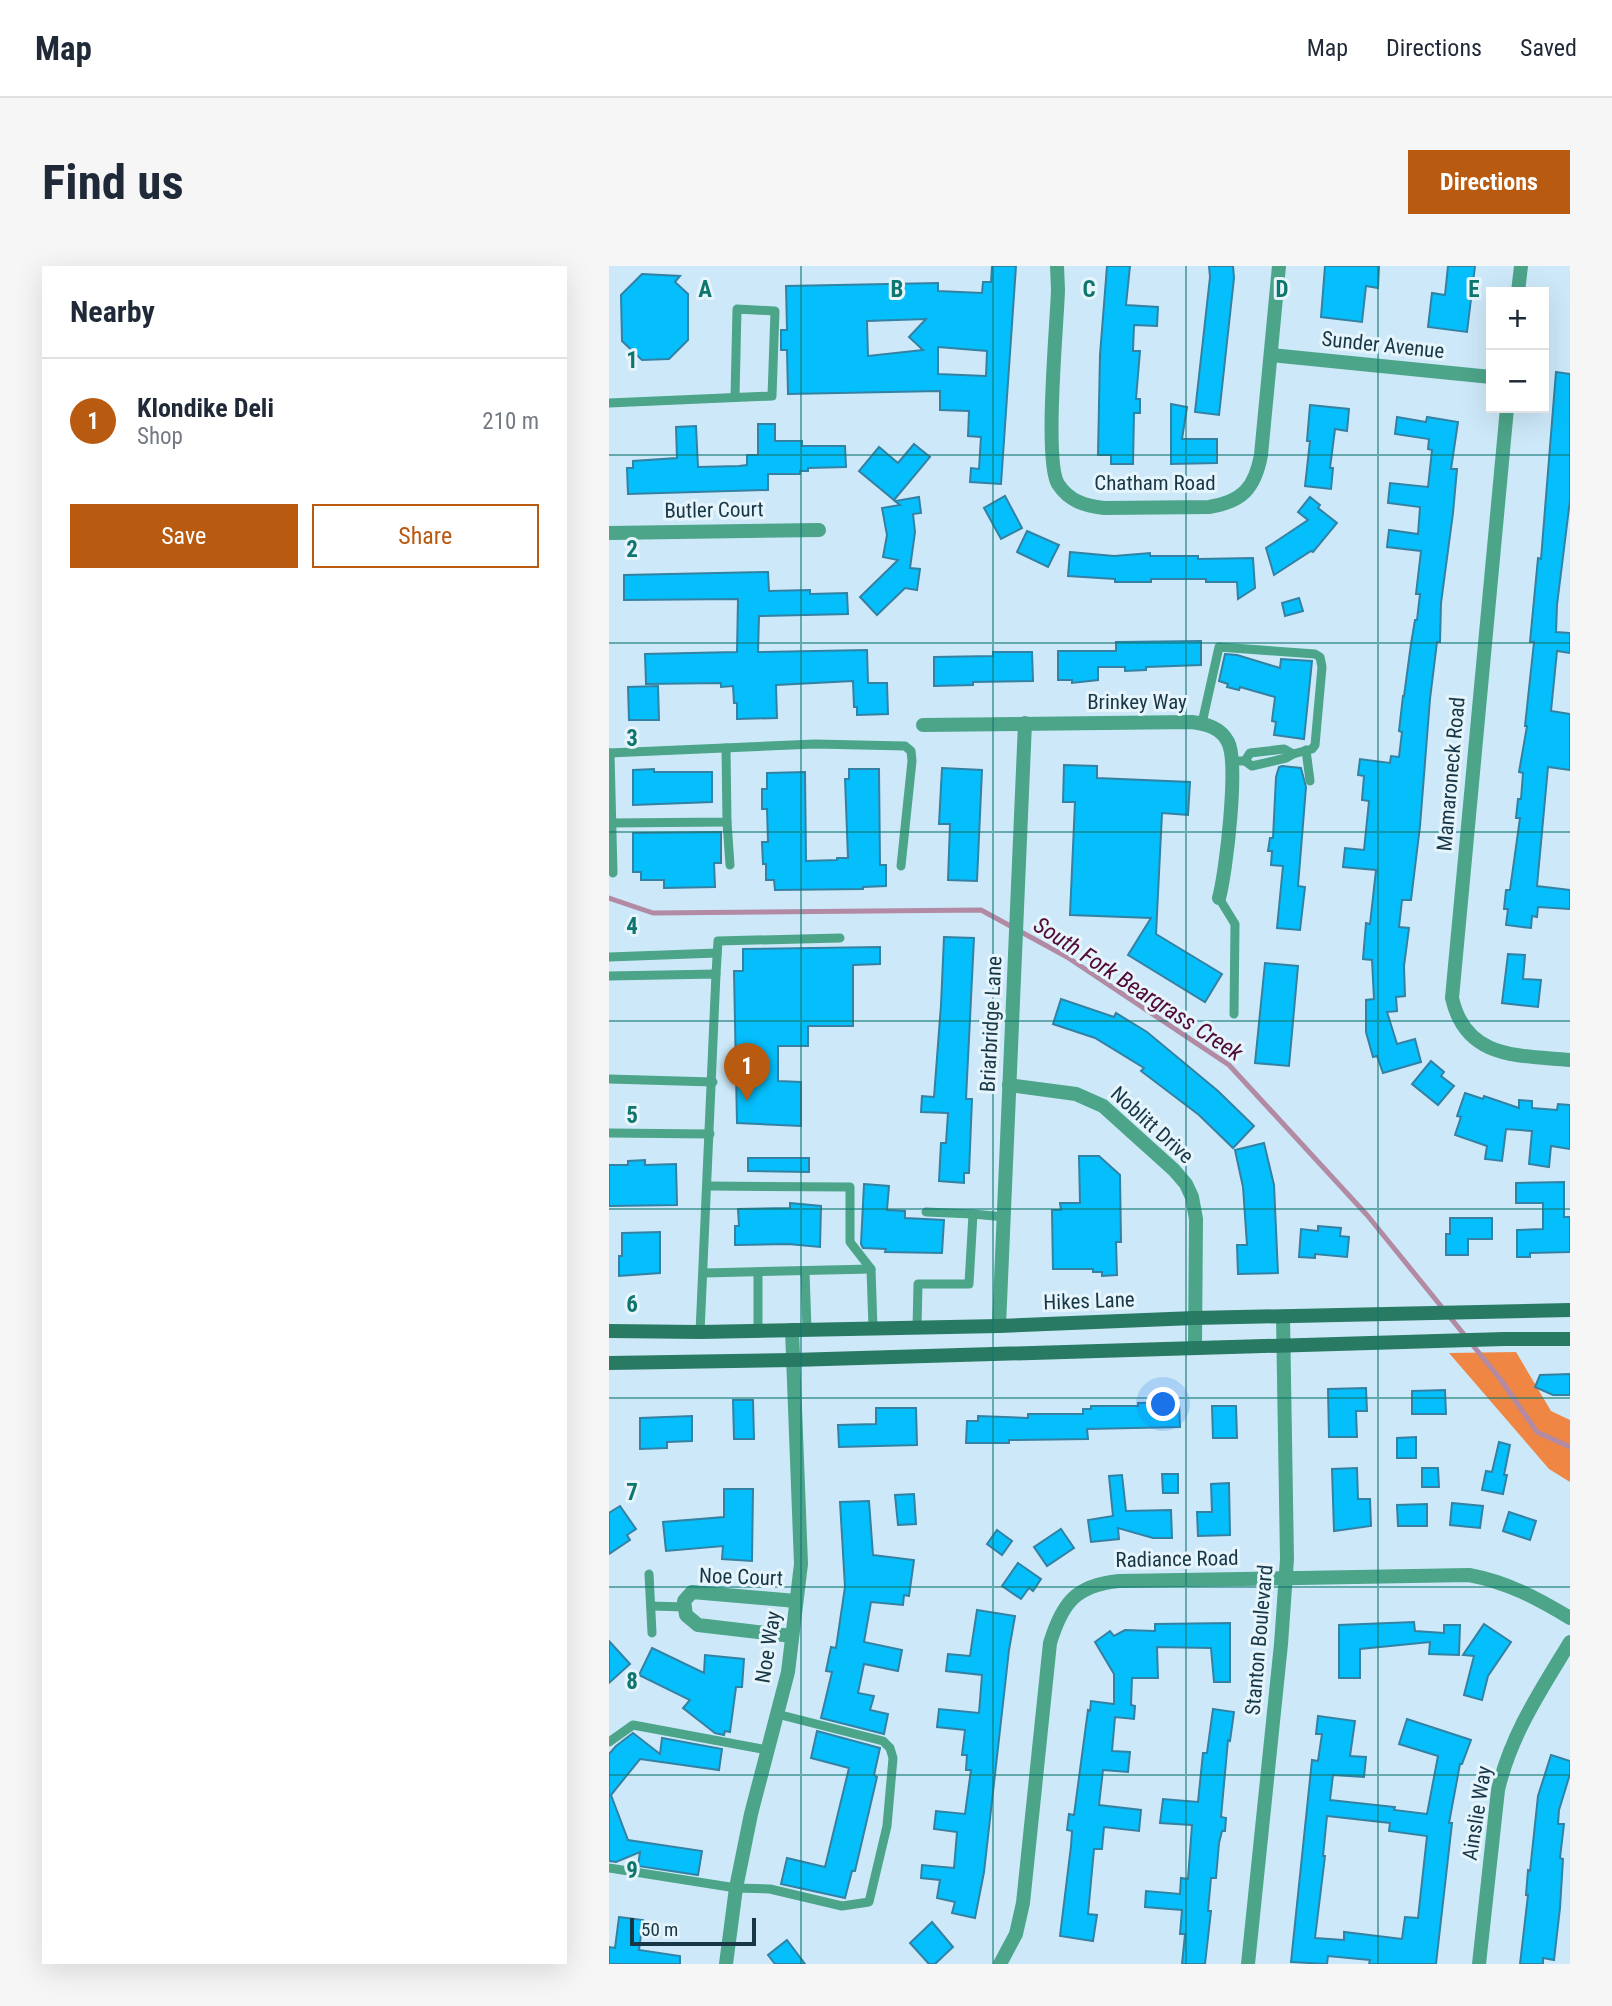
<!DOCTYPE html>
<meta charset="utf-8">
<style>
body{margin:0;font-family:"Roboto Condensed",sans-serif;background:#f6f6f7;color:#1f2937}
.controls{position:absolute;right:21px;top:21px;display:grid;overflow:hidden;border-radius:0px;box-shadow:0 7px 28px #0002}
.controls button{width:63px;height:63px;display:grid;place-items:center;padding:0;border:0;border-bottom:2px solid #e0e1e3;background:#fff;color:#1f2937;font:35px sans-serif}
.scale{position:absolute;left:21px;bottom:18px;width:126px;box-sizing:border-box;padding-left:7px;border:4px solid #173746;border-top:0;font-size:19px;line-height:24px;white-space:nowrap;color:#173746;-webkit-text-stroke:5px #e6f4fc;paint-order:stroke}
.you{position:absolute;left:555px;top:1139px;width:24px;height:24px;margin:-18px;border:5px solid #fff;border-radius:50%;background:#1a73e8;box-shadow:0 0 0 10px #1a73e833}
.badge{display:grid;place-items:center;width:46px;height:46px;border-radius:50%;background:#b95a11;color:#fff;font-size:23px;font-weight:700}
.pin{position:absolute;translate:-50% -58px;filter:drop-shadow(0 2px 4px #0008)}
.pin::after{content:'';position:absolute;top:37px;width:24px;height:21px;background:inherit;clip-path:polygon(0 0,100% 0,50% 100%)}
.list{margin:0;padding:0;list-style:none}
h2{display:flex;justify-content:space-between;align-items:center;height:91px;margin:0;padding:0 28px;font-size:30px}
h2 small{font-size:23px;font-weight:400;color:#747a83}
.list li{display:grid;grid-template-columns:46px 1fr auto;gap:21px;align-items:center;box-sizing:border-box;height:126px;padding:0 28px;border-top:2px solid #e0e1e3}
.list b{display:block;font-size:26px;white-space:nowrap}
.list p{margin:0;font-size:23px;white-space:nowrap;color:#747a83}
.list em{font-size:23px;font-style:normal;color:#747a83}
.actions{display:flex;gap:14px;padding:21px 28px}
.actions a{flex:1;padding:16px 0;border:2px solid #b95a11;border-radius:0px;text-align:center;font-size:24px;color:#b95a11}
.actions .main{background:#b95a11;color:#fff}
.map{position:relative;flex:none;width:961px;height:1698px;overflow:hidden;border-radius:0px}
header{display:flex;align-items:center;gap:42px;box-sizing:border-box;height:98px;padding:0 35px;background:#fff;border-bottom:2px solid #e0e1e3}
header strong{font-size:33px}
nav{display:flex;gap:38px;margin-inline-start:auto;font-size:24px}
.intro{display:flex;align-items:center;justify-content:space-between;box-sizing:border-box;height:168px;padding:0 42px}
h1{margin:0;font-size:49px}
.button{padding:18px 32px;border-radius:0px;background:#b95a11;color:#fff;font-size:24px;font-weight:700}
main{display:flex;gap:42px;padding:0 42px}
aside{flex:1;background:#fff;border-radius:0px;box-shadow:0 7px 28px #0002}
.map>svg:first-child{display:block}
.forest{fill:#ef8644}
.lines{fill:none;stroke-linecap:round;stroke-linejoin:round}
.stream{stroke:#b28aa4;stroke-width:5}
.building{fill:#05bffd;stroke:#3381a3;stroke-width:2;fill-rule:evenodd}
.service{stroke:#4ca489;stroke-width:9}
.minor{stroke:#4ca489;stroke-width:14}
.secondary{stroke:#297a63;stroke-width:14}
.grid{fill:none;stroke:#0f766e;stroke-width:2;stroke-opacity:0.55}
.labels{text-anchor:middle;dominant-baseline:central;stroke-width:6;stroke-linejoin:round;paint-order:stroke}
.street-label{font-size:21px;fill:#173746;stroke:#e6f4fc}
.water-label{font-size:23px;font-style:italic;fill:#510b34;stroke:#e6f4fc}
.grid-label{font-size:23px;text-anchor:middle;font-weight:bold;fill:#0f766e;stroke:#e6f4fc;stroke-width:6;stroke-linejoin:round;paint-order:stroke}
</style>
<header>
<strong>Map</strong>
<nav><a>Map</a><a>Directions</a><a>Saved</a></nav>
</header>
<div class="intro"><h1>Find us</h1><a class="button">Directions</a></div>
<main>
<aside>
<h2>Nearby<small></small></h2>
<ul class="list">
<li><span class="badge">1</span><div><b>Klondike Deli</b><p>Shop</p></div><em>210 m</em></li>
</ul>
<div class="actions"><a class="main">Save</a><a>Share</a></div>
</aside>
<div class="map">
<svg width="961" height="1698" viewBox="0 0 961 1698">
<rect width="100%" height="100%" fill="#cde9f9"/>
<polygon class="forest" points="907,1086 942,1145 961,1154 961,1216 940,1203 840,1087"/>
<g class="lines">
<polyline class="stream" points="0,632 44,647 372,644 458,691 620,799 758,949 892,1114 928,1166 961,1181"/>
</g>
<g class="building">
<path d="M383,0H407L392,218L361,216L362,202L370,203L372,171L359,170L360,145L331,144V125L179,128L178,84H172V64H178L177,20L329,17V25L373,27L374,16H382ZM317,53L300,71L314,84L259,90L258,55ZM329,81L378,85L377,110L329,108Z"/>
<polygon points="498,0 521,0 517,39 549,41 548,60 525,59 524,85 531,85 527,133 531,133 531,147 525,147 524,198 502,198 502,189 489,189 491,89"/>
<polygon points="600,0 624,0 625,12 610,149 586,146 601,11"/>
<polygon points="716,0 770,0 769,22 757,20 753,56 712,51"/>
<polygon points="839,0 866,0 858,66 819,61 823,27 836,29"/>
<polygon points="33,8 71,10 66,16 79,28 79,74 60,93 33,94 13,75 12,29"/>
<polygon points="947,106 961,108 961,234 948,339 947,366 961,367 961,387 948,385 942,445 961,448 961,504 939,501 928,620 961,624 961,643 929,641 928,651 923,650 922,662 897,659 899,643 895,643 897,624 901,624 911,552 907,552 909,533 912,533 914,507 910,506 918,460 916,460 925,376 921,376 929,292 932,293"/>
<polygon points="562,138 578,141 573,173 608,173 608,197 562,198"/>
<polygon points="701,139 740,143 738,165 726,163 721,202 724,202 722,223 696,220 701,175 698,175"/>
<polygon points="788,151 817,156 818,151 849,156 842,203 848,203 844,247 832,337 831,376 828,376 821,433 811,560 802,634 793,634 790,661 800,662 795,700 796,730 787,731 788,745 778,746 788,778 806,773 812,796 774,807 768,790 764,791 757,766 757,734 765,733 763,694 754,693 757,657 761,658 767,604 734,601 736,582 755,584 760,535 753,534 755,510 749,509 751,493 781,497 782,490 790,491 793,466 790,465 794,430 795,430 802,378 806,354 808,354 811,328 807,328 812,285 778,281 780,264 809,268 811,241 779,237 781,217 819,221 823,184 819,183 820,173 786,168"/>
<polygon points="149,158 166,158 166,175 193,175 193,180 236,180 237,201 199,202 199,205 191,205 191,208 159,208 159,224 19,228 18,202 24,202 24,195 68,192 67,161 87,160 89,201 130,200 138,199 138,189 149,189"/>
<polygon points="305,178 321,191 285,234 250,205 270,181 289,197"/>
<polygon points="396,230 413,262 392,273 375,242"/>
<polygon points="310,231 312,247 304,248 306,266 301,302 311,303 308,324 296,322 268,349 251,331 289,294 274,291 278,269 273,242 291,239 286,235"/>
<polygon points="701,231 711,239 709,242 728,257 704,286 702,285 665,309 657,282 699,254 689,246"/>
<polygon points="418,265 450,279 439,301 408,286"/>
<polygon points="461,286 505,290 541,287 541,290 589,290 589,293 644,292 646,322 629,333 628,316 597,316 597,313 542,313 542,316 506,316 506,313 459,310"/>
<polygon points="159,306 160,325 201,324 201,328 238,327 239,348 150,350 149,386 258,384 259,417 278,417 279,448 248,449 248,441 245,441 244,415 167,419 168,452 128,453 128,437 125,437 124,420 112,421 112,417 37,418 36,388 128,386 129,333 15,334 15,309"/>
<polygon points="690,332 694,345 676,350 673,337"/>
<polygon points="592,375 592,399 537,401 537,404 516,405 516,401 489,401 489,414 463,417 463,414 449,414 449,385 507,385 507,376"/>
<polygon points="384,386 423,386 424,415 364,416 364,419 325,420 325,391 384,390"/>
<polygon points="616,388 628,389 671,402 672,393 703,395 695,473 665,469 667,456 663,455 666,431 631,421 630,424 618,421 619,418 610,415"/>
<polygon points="49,420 50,454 20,454 19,421"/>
<polygon points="455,499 488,500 488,512 581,516 579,549 553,547 547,668 613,708 596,736 519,689 542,652 461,649 466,536 454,536"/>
<polygon points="673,500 692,502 697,521 689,620 696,621 691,664 668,662 674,600 662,599 663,585 659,585 661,572 664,572 667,511 670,501"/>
<polygon points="333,502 373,504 368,615 339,614 341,558 330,558"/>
<polygon points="45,503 45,506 103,506 103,536 24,539 24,504"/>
<polygon points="240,503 270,503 271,599 277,599 277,620 254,621 254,623 166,624 165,614 157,614 157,598 154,598 153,576 159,576 158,543 153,543 153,523 158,523 158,507 196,506 197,595 228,594 228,592 239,592 236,513 240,513"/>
<polygon points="112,566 112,597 105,597 106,621 55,622 55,614 32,614 32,606 24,606 24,567"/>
<polygon points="335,671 365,672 357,833 363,833 360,907 355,907 355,917 330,915 332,877 337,877 339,847 312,846 313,830 325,831 332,739"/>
<polygon points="271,681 271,698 244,699 244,760 199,760 199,780 169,780 169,815 192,816 192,860 128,857 125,705 134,705 134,683"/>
<polygon points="899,688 916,689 914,713 932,714 929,741 893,737"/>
<polygon points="656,697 689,700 680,800 646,797"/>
<polygon points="452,733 505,751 507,747 538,766 609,825 645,860 624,882 590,849 532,805 535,802 486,772 444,758"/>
<polygon points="822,795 835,806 832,810 845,820 829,839 803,818"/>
<polygon points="856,827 874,833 875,830 910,842 910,834 923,835 923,842 948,844 949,838 961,839 961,883 942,880 940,901 920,898 923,865 897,863 893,895 876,893 878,880 846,869 852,851 848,850"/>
<polygon points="655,877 665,919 669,1007 629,1008 628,979 638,979 634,921 626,884"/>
<polygon points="470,890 490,890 511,909 512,976 507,976 508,1009 493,1010 493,1006 484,1006 484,1003 444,1003 443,944 452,944 451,937 471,937"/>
<polygon points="139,892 200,892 200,906 139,905"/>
<polygon points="36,894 36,899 67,898 68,939 0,940 0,899 19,899 19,895"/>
<polygon points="955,916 955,951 961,951 961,986 921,987 921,991 908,991 908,964 934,963 934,937 907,937 907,917"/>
<polygon points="255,918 280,920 278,944 296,945 296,952 335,954 333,987 276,986 277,983 254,982 252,978"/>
<polygon points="181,937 212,940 211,981 179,978 126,979 126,960 130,960 129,943 181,942"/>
<polygon points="841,952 883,952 883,973 859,973 859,989 837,989 837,968 841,968"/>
<polygon points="709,960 732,962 731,970 740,971 738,991 706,988 706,992 690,991 692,963 709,965"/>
<polygon points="51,966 51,1007 10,1010 10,990 13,990 13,967"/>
<polygon points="961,1108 961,1129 944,1129 926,1121 931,1109"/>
<polygon points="757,1122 758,1145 747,1145 748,1171 720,1171 719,1123"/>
<polygon points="836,1124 837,1148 803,1148 803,1125"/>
<polygon points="124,1134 144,1134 145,1173 125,1173"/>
<polygon points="570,1136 571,1161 478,1163 479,1173 400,1174 400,1177 357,1177 358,1155 369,1155 369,1150 419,1152 419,1148 474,1148 474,1143 482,1143 482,1140 529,1140 529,1137"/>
<polygon points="603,1140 627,1140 628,1172 604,1172"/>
<polygon points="267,1142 307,1142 308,1179 230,1181 229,1159 267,1158"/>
<polygon points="83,1150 83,1175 58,1176 58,1182 31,1183 31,1152"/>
<polygon points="807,1171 807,1192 788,1192 788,1172"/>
<polygon points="890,1176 901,1179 895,1209 898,1209 894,1228 873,1224 877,1205 883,1206"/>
<polygon points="748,1202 749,1233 761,1233 762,1260 725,1265 723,1203"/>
<polygon points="813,1202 829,1202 830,1221 813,1221"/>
<polygon points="553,1208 569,1208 569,1227 554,1227"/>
<polygon points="513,1209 517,1245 562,1244 563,1272 544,1272 509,1262 510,1273 482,1276 479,1254 504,1250 500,1210"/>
<polygon points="620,1217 621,1269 589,1270 588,1246 603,1246 602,1218"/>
<polygon points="115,1223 144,1223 143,1295 113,1293 114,1280 57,1285 54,1256 115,1251"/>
<polygon points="305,1228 307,1258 289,1259 286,1229"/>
<polygon points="260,1235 264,1289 305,1294 300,1330 295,1329 294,1339 262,1336 255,1376 293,1384 289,1405 255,1398 249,1427 265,1430 261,1444 279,1448 275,1468 212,1452 223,1406 217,1405 222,1381 227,1382 236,1321 231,1236"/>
<polygon points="843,1237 874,1240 871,1262 841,1259"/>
<polygon points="818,1238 818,1260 789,1260 788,1239"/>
<polygon points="11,1240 27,1263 18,1269 21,1274 0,1288 0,1247"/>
<polygon points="900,1246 927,1255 921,1274 894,1265"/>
<polygon points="452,1263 465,1282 438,1300 425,1281"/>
<polygon points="388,1264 403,1275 393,1289 378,1278"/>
<polygon points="409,1297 432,1313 424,1325 420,1322 412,1333 393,1320"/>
<polygon points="368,1344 406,1350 400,1384 375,1606 366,1652 343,1647 346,1636 328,1632 331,1614 312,1612 313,1599 345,1602 348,1566 325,1563 327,1545 356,1548 362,1504 357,1504 358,1489 353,1489 356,1464 328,1461 330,1443 370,1447 373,1409 337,1405 339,1388 361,1390"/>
<polygon points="805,1356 806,1365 835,1367 835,1359 851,1359 850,1389 820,1388 821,1376 751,1383 751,1412 730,1412 730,1359"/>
<polygon points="621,1357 621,1416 605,1416 602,1382 548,1381 549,1412 523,1412 522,1439 526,1440 525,1453 506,1451 503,1485 521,1486 519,1506 494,1504 490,1539 532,1544 530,1565 495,1561 493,1583 485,1583 479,1648 488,1649 484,1675 451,1670 462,1580 463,1565 458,1564 460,1548 465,1549 479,1444 481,1445 482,1435 505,1438 505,1408 486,1376 501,1365 505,1370 516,1364 546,1365 546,1358"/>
<polygon points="875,1358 902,1376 879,1410 873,1434 855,1429 865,1390 854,1389"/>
<polygon points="0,1375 21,1398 0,1417"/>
<polygon points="43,1382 95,1407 96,1389 135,1393 133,1421 127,1421 121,1466 116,1465 115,1469 106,1467 74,1442 81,1434 30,1409"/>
<polygon points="604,1443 625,1446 621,1475 619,1474 612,1551 617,1552 616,1565 613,1565 610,1577 607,1612 602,1612 599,1645 602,1645 596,1698 573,1698 576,1668 571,1668 573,1644 536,1641 537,1625 571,1628 572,1612 579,1613 583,1559 551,1557 554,1533 589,1536 594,1487 598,1487"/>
<path d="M709,1450L746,1455L741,1490L757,1491L755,1511L724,1509L721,1534L786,1541L785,1544L818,1548L829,1490L790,1478L798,1453L862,1474L853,1498H851L840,1557H843L827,1698H760L761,1694L719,1690L718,1698L682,1696L703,1494L709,1495L713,1468H707ZM718,1550L781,1557L780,1565L818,1570L809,1652L796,1651L793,1673L735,1666V1674L706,1672L716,1590H714Z"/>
<polygon points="208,1465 271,1482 265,1509 268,1511 246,1605 243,1605 236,1632 172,1618 178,1592 216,1601 240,1502 202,1492"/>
<polygon points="24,1467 51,1488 53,1472 113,1483 110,1504 31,1493 2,1529 19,1574 93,1585 89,1609 29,1600 31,1586 7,1596 0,1595 0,1488 7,1480"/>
<polygon points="942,1489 961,1495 961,1508 950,1544 949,1558 955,1558 951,1592 954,1593 951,1642 945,1694 934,1692 934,1698 911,1698 919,1629 917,1629 919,1604 921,1605 929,1530"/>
<polygon points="10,1651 34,1654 30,1684 71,1690 71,1698 0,1698 0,1681 6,1682"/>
<polygon points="323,1656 344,1681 326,1698 320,1698 301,1677"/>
<polygon points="178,1674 196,1698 166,1698 159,1689"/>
</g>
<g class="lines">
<g class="service">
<polyline points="0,137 163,130 166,45 128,43 126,131"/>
<polyline points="593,457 610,381 706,388 711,391 713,401 706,479 703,483 684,488"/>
<polyline points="697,484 701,515"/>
<polyline points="0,487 206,478 296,480 302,485 303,495 292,600"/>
<polyline points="1,487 4,607"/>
<polyline points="624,495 636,495 643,500 677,492 684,488 675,483 641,487 636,495"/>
<polyline points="118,556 121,599"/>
<polyline points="0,557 118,556 117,482"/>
<polyline points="610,632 626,658 625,748"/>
<polyline points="0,691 108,687"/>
<polyline points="107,708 109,675 231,672"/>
<polyline points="0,710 107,708 91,1066"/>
<polyline points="0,813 104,816"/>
<polyline points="0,867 101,868"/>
<polyline points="99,920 241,921 241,976 262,1003 264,1062"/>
<polyline points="317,946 364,948"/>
<polyline points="149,1006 149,1064"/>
<polyline points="196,1006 198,1063"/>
<polyline points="95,1007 262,1003"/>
<polyline points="308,1061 309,1018 360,1018 364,948 396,951"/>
<polyline points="40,1308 43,1367"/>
<polyline points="42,1340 76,1341"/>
<polyline points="0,1476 24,1459 158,1484"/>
<polyline points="0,1602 127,1622 161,1623 233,1640 260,1636 278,1560 284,1492 281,1482 274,1475 168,1448"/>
</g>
<g class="minor">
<path d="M448,0L449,24C448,58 435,195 449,218C460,235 476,240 495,242L600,241C633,236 646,222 652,189L670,0"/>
<polyline points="909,26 912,0"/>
<polyline points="662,89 882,111"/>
<path d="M898,142L843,732C857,794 910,789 961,794"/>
<polyline points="0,267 210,264"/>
<path d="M314,459L583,456C598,458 612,462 619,476C630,497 617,607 610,632"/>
<polyline points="400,819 467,828 494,840 565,904 577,918 583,931 587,953 586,1081"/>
<polyline points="390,1060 416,457"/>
<polyline points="183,1370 89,1359 77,1349 75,1335 83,1326 187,1335"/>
<polyline points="117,1698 127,1622 142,1548 179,1406 192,1298 183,1064"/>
<path d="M391,1698L407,1668L414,1637L441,1377C453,1338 466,1319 510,1315L860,1309C898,1316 928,1332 961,1352"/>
<polyline points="639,1698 672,1378 678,1293 674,1051"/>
<path d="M870,1698L889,1524C902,1468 932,1424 961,1376"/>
</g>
<g class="secondary">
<polyline points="0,1065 91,1066 390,1060 585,1052 961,1044"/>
<polyline points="0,1097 184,1094 895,1073 961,1073"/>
</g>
</g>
<path class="grid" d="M192,0V1698M384,0V1698M577,0V1698M769,0V1698M0,189H961M0,377H961M0,566H961M0,755H961M0,943H961M0,1132H961M0,1321H961M0,1509H961"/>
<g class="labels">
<g class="street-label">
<text transform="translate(774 79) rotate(6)">Sunder Avenue</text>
<text x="546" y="217">Chatham Road</text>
<text transform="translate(105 244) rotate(-1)">Butler Court</text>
<text x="528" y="436">Brinkey Way</text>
<text transform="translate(842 508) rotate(-85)">Mamaroneck Road</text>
<text transform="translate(382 758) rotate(-87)">Briarbridge Lane</text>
<text transform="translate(543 859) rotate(42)">Noblitt Drive</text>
<text transform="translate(480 1035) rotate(-2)">Hikes Lane</text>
<text transform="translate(568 1293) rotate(-1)">Radiance Road</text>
<text transform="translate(132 1311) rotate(2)">Noe Court</text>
<text transform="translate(650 1374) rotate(-85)">Stanton Boulevard</text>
<text transform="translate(159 1381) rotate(-81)">Noe Way</text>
<text transform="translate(868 1547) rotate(-81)">Ainslie Way</text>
</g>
<g class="water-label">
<text transform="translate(529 723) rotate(33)">South Fork Beargrass Creek</text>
</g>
</g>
<g class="grid-label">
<text x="96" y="31">A</text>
<text x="288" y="31">B</text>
<text x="480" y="31">C</text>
<text x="673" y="31">D</text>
<text x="865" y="31">E</text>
<text x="23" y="102">1</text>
<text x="23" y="291">2</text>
<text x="23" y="480">3</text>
<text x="23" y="668">4</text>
<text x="23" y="857">5</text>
<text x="23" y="1046">6</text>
<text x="23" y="1234">7</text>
<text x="23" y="1423">8</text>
<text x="23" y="1612">9</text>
</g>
</svg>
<div class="controls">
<button>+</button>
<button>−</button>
</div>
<div class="scale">50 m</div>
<div class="you"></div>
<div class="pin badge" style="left:138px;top:835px">1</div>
</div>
</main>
